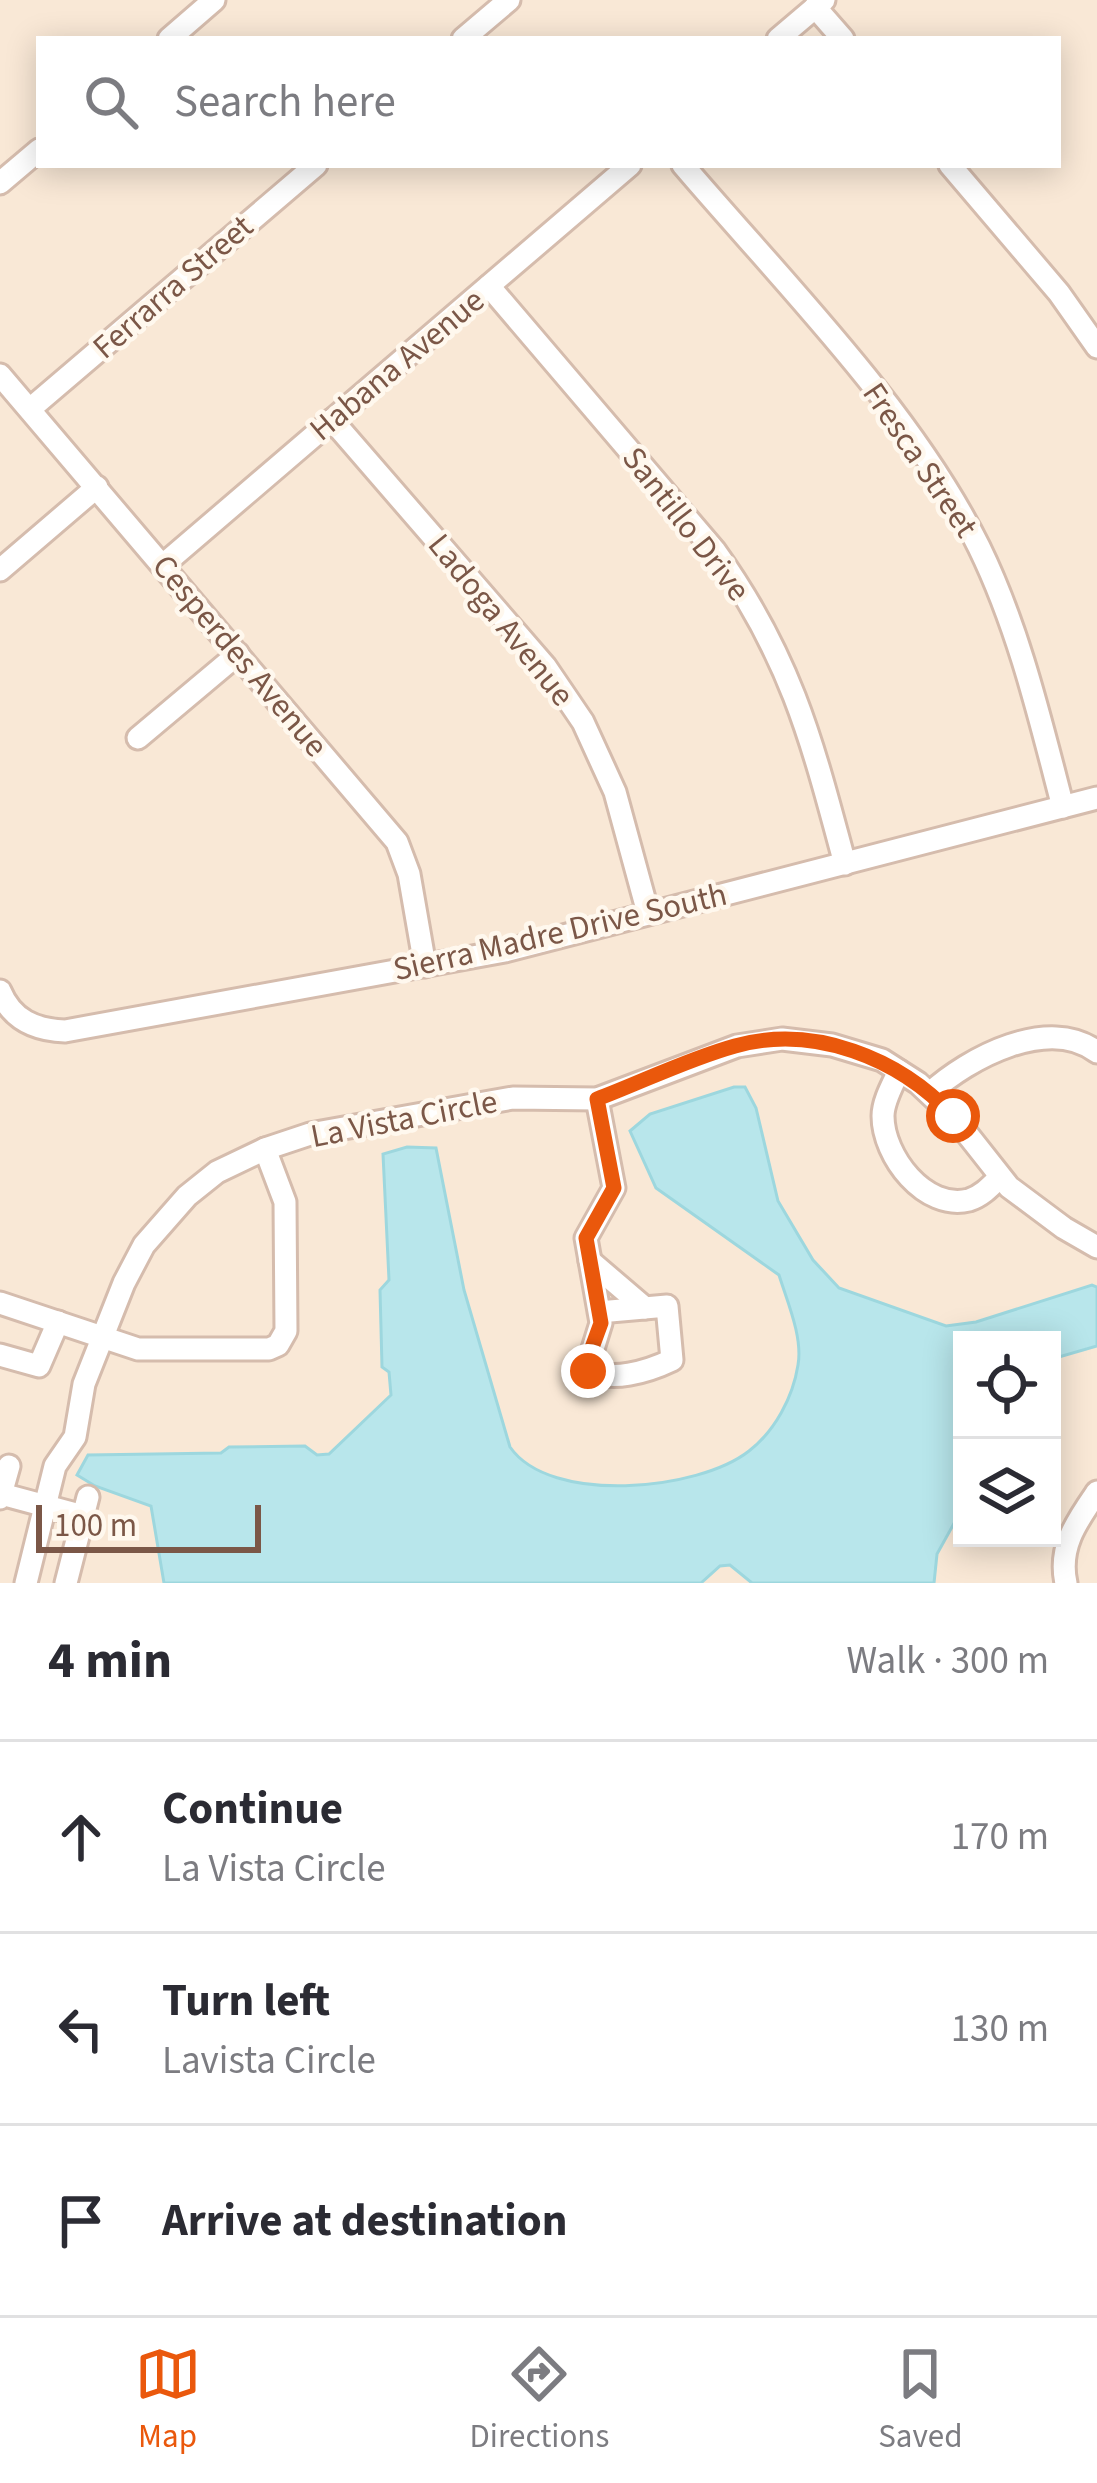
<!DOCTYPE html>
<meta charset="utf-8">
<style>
body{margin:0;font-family:"Source Sans 3",sans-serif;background:#f7f7f7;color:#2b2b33}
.controls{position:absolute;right:36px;bottom:36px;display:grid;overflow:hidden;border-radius:0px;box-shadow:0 6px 30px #0003}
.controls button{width:108px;height:108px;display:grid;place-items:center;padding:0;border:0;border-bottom:3px solid #e1e1e2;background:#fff;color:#2b2b33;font:60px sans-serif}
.scale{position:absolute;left:36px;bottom:30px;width:225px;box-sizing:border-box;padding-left:12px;border:6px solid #7b5747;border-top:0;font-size:33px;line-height:42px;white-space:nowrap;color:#7b5747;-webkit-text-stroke:9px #fff8ee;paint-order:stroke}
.stop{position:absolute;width:36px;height:36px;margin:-27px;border:9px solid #ea580c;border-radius:50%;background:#fff}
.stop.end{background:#ea580c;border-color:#fff;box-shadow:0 3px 12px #0008}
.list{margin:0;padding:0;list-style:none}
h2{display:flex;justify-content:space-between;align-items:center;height:156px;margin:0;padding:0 48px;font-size:51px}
h2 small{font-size:39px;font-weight:400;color:#7c7c81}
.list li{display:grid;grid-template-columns:78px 1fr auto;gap:36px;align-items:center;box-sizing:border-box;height:192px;padding:0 48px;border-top:3px solid #e1e1e2}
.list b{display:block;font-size:45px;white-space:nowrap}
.list p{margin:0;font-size:39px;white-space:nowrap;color:#7c7c81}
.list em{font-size:39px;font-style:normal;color:#7c7c81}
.icon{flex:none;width:66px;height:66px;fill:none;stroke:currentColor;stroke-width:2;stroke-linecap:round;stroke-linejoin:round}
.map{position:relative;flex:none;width:1097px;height:1583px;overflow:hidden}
.search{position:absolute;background:#fff;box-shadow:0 6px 30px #0003;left:36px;right:36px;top:36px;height:132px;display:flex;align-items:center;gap:30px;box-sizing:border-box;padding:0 42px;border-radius:0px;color:#7c7c81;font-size:45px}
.sheet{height:732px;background:#fff}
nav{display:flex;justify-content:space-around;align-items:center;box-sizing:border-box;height:168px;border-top:3px solid #e1e1e2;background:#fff;font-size:33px;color:#7c7c81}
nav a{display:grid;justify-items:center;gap:6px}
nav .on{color:#ea580c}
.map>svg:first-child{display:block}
.residential{fill:#f9e8d6;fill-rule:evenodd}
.water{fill:#b8e6eb;stroke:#9dd7de;stroke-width:3}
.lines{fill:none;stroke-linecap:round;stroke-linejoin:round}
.minor-casing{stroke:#d5bcad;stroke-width:27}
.minor{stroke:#fff;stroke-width:21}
.route{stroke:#ea580c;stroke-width:15}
.labels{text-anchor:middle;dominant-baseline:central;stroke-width:9;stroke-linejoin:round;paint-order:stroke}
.street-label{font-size:33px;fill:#7b5747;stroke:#fff8ee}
</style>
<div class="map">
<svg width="1097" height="1583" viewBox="0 0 1097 1583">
<rect width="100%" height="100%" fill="#fef4e6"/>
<path class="residential" d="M0,0H1097V1583H0ZM39,39H1058V165H39ZM962,1340H1052V1538H962Z"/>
<path class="water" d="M734,1087H745L756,1108L778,1201L813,1260L839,1288L946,1326L976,1322L1092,1285L1097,1287V1346L1052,1359V1340H962V1509L937,1554L934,1583H752L730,1565L720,1566L701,1583H164L151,1506L95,1486L77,1475L88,1455L221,1453L229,1447L305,1446L317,1455L329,1454L391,1395L389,1372L382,1367L380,1290L389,1280L383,1154L407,1147L436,1148L464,1290L510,1447C550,1505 698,1491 749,1451C775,1431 793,1397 798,1365C803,1337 787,1301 779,1275L656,1188L630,1131L650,1114Z"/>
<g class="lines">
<defs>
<g id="minor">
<polyline points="815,7 843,39"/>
<polyline points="169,39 214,0"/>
<polyline points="463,39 509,0"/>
<polyline points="778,39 824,0"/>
<path d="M683,165C781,280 912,411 979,547C1019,629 1040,719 1063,807"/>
<polyline points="950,165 1059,293 1097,347"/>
<polyline points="0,183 39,150"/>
<path d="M489,286L715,551C791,657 812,741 845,864"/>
<polyline points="0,375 397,842 409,874 425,966"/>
<polyline points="30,409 316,165"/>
<polyline points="332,420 545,666 583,722 615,792 648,913"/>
<polyline points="163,565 630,165"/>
<polyline points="0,570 97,487"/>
<polyline points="138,738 238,654"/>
<path d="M0,991C12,1020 35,1030 65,1031L505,951L1097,798"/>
<path d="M899,1071C893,1084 883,1101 883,1116C883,1156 925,1211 969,1200C982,1196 991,1186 1000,1177"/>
<path d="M930,1093C968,1058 1049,1015 1097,1052"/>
<path d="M597,1099L614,1188L586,1238L601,1323L587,1368C609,1384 649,1371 672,1360L667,1306L599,1312"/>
<polyline points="590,1261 645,1308"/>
<polyline points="0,1303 138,1349 269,1349 278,1345 286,1331 285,1202 265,1149"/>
<polyline points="0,1355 39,1366 58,1322"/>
<polyline points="1,1494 83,1516"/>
<polyline points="0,1498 9,1466"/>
<polyline points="26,1583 55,1466 75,1437 84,1384 124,1283 144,1245 187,1196 217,1172 265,1149 310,1134 513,1098 597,1099 737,1046 782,1039 832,1045 882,1060 918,1083 953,1116 1009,1187 1064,1228 1097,1247"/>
<polyline points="66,1583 88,1497"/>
<path d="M1066,1583C1058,1547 1077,1521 1097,1492"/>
</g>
</defs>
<use href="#minor" class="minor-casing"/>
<use href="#minor" class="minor"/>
</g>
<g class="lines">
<path class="route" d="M588,1371L586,1364L601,1323L586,1238L614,1188L597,1099C642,1082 688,1059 735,1046C814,1024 899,1058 953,1116"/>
</g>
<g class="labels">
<g class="street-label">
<text transform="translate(173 287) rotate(-41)">Ferrarra Street</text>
<text transform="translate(397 365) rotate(-40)">Habana Avenue</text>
<text transform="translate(920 460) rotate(56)">Fresca Street</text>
<text transform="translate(686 524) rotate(52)">Santillo Drive</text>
<text transform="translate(501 620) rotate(51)">Ladoga Avenue</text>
<text transform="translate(240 656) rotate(50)">Cesperdes Avenue</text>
<text transform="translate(560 932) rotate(-13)">Sierra Madre Drive South</text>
<text transform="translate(404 1119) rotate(-11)">La Vista Circle</text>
</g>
</g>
</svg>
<div class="controls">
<button><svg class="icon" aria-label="locate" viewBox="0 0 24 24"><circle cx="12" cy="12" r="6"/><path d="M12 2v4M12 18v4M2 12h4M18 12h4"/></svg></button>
<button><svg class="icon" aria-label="layers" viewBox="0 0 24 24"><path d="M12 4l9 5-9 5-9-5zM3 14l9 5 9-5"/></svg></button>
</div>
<div class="scale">100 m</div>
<div class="stop" style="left:953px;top:1116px"></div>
<div class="stop end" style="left:588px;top:1371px"></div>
<div class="search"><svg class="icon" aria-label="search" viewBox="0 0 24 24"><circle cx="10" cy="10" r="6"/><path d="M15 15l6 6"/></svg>Search here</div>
</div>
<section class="sheet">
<h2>4 min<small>Walk · 300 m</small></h2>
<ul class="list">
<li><svg class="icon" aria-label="ahead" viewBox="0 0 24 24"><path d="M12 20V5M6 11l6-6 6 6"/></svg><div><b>Continue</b><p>La Vista Circle</p></div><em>170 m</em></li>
<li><svg class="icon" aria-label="left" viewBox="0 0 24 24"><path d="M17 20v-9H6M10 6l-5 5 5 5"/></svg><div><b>Turn left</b><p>Lavista Circle</p></div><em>130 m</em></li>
<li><svg class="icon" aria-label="arrive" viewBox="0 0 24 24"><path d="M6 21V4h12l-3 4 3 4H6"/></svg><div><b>Arrive at destination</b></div></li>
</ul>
</section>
<nav>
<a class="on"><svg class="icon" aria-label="map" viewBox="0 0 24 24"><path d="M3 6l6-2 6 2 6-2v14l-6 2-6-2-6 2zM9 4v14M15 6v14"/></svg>Map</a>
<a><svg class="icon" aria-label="directions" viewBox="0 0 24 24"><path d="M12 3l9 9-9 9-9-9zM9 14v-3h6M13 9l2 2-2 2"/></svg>Directions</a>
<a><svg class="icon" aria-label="saved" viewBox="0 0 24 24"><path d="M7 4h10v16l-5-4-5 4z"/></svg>Saved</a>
</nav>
